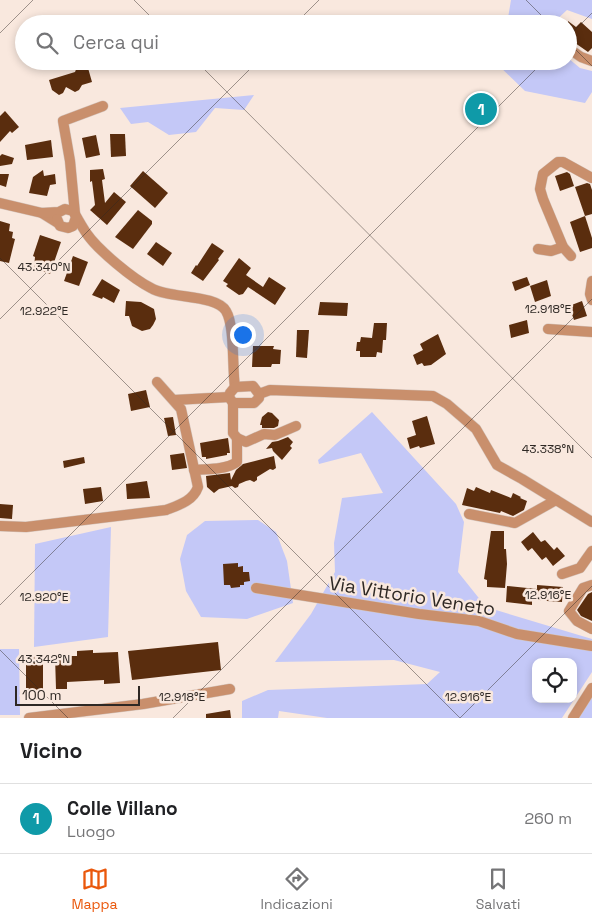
<!DOCTYPE html>
<html lang="it">
<meta charset="utf-8">
<style>
body{margin:0;font-family:"Space Grotesk",sans-serif;background:#f6f6f6;color:#202124}
.controls{position:absolute;right:15px;bottom:15px;display:grid;overflow:hidden;border-radius:10px;box-shadow:0 2px 8px #0003}
.controls button{width:45px;height:45px;display:grid;place-items:center;padding:0;border:0;border-bottom:1px solid #e0e0e0;background:#fff;color:#202124;font:25px sans-serif}
.scale{position:absolute;left:15px;bottom:12px;width:125px;box-sizing:border-box;padding-left:5px;border:2px solid #2e2824;border-top:0;font-size:14px;line-height:18px;white-space:nowrap;color:#2e2824;-webkit-text-stroke:4px #f9e8de;paint-order:stroke}
.you{position:absolute;left:242px;top:334px;width:18px;height:18px;margin:-12px;border:4px solid #fff;border-radius:50%;background:#1a73e8;box-shadow:0 0 0 8px #1a73e833}
.badge{display:grid;place-items:center;width:32px;height:32px;border-radius:50%;background:#ea580c;color:#fff;font-size:16px;font-weight:700}
.pin{position:absolute;translate:-50% -50%;border:2px solid #fff;box-shadow:0 1px 5px #0006}
.list{margin:0;padding:0;list-style:none}
h2{display:flex;justify-content:space-between;align-items:center;height:65px;margin:0;padding:0 20px;font-size:21px}
h2 small{font-size:16px;font-weight:400;color:#757577}
.list li{display:grid;grid-template-columns:32px 1fr auto;gap:15px;align-items:center;box-sizing:border-box;height:70px;padding:0 20px;border-top:1px solid #e0e0e0}
.list b{display:block;font-size:19px;white-space:nowrap}
.list p{margin:0;font-size:16px;white-space:nowrap;color:#757577}
.list em{font-size:16px;font-style:normal;color:#757577}
.icon{flex:none;width:28px;height:28px;fill:none;stroke:currentColor;stroke-width:2;stroke-linecap:round;stroke-linejoin:round}
.map{position:relative;flex:none;width:592px;height:718px;overflow:hidden}
.search{position:absolute;background:#fff;box-shadow:0 2px 8px #0003;left:15px;right:15px;top:15px;height:55px;display:flex;align-items:center;gap:12px;box-sizing:border-box;padding:0 18px;border-radius:28px;color:#757577;font-size:19px}
.sheet{height:135px;background:#fff}
nav{display:flex;justify-content:space-around;align-items:center;box-sizing:border-box;height:70px;border-top:1px solid #e0e0e0;background:#fff;font-size:14px;color:#757577}
nav a{display:grid;justify-items:center;gap:2px}
nav .on{color:#ea580c}
.map>svg:first-child{display:block}
.green{fill:#c4c8f7;fill-rule:evenodd}
.building{fill:#5a2d0e}
.lines{fill:none;stroke-linecap:round;stroke-linejoin:round}
.minor-casing{stroke:#d4c5bd;stroke-width:11}
.minor{stroke:#c98f6c;stroke-width:10}
.ticks{fill:none;stroke:#2e2824;stroke-width:1;stroke-opacity:0.45}
.labels{text-anchor:middle;dominant-baseline:central;stroke-width:5;stroke-linejoin:round;paint-order:stroke}
.street-label{font-size:19px;fill:#2e2824;stroke:#f9e8de}
.ticks-label{font-size:12px;text-anchor:middle;fill:#2e2824;stroke:#f9e8de;stroke-width:5;stroke-linejoin:round;paint-order:stroke}
</style>
<div class="map">
<svg width="592" height="718" viewBox="0 0 592 718">
<rect width="100%" height="100%" fill="#f9e8de"/>
<g class="green">
<polygon points="511,0 592,0 592,19 567,10 552,24 507,24"/>
<polygon points="568,58 580,68 592,71 592,92 585,103 525,91 497,64 498,61 568,61"/>
<polygon points="254,95 244,110 215,108 196,132 169,135 148,122 131,124 120,108"/>
<path d="M372,412L456,504L464,522L458,572L486,607L592,639V672L562,718H327L279,711L278,718H242V701L268,690L427,684L440,672L394,660L275,662L311,614L335,572L334,543L342,498L383,493L361,453L319,464L318,460ZM536,662H573V699H536Z"/>
<polygon points="258,520 276,532 287,561 293,603 247,619 201,617 186,591 180,559 187,535 205,521"/>
<polygon points="111,527 108,637 34,647 35,544"/>
<polygon points="0,649 19,649 20,715 0,715"/>
<polygon points="592,695 592,718 579,718"/>
</g>
<g class="building">
<polygon points="568,21 576,27 581,22 592,32 592,48 588,52 568,38"/>
<polygon points="77,67 81,70 88,68 92,82 82,85 79,90 75,92 66,87 63,93 59,95 52,90 49,80 75,72"/>
<polygon points="5,111 19,127 12,133 10,131 0,142 0,116"/>
<polygon points="110,134 125,134 126,156 111,157"/>
<polygon points="96,135 100,155 86,158 82,138"/>
<polygon points="51,140 53,157 27,160 25,145"/>
<polygon points="2,154 14,158 12,164 0,166 0,156"/>
<polygon points="103,169 105,179 102,180 105,203 114,192 126,202 107,225 90,210 95,205 92,181 90,182 90,170"/>
<polygon points="43,170 44,176 55,174 56,184 50,185 47,196 29,193 33,177"/>
<polygon points="143,171 168,193 155,208 130,186"/>
<polygon points="567,172 570,174 574,186 560,191 555,176"/>
<polygon points="0,174 9,174 6,187 0,185"/>
<polygon points="587,183 590,184 592,190 592,214 585,216 575,187"/>
<polygon points="138,210 152,221 152,224 133,249 115,237"/>
<polygon points="585,216 592,238 592,248 580,252 570,222"/>
<polygon points="0,221 10,224 9,231 13,232 12,238 15,239 9,263 0,261"/>
<polygon points="40,235 61,242 50,274 34,268 35,257 33,256"/>
<polygon points="156,242 172,253 163,266 147,254"/>
<polygon points="212,243 224,251 218,259 219,260 203,281 191,273 196,265 197,266"/>
<polygon points="73,256 88,262 79,286 64,281"/>
<polygon points="239,258 251,268 246,275 263,287 269,277 286,288 275,305 248,287 243,294 239,295 226,286 228,284 223,281"/>
<polygon points="527,277 530,285 515,291 512,282"/>
<polygon points="102,279 120,290 114,303 103,297 102,299 92,295"/>
<polygon points="547,280 551,296 535,302 530,286"/>
<polygon points="126,301 141,302 154,309 156,319 153,325 150,329 142,331 132,326 129,316 125,316"/>
<polygon points="582,301 587,316 574,320 569,306"/>
<polygon points="320,302 348,303 347,316 318,315"/>
<polygon points="527,320 529,333 511,338 509,325"/>
<polygon points="374,323 387,323 386,340 383,340 382,353 377,352 376,357 360,357 360,351 356,351 357,342 360,342 361,337 372,338"/>
<polygon points="297,330 309,330 307,358 296,357"/>
<polygon points="438,334 446,354 431,365 424,366 422,363 417,365 413,355 423,350 420,344"/>
<polygon points="253,346 274,346 273,349 281,350 280,364 272,364 271,367 252,367"/>
<polygon points="146,390 150,407 131,411 128,394"/>
<polygon points="268,412 272,413 279,420 278,426 274,428 262,428 262,425 260,425 262,417"/>
<polygon points="427,416 435,444 420,448 419,446 410,449 407,438 416,435 412,421"/>
<polygon points="173,417 176,435 168,436 164,418"/>
<polygon points="288,437 293,442 290,446 292,448 282,460 273,451 272,448 266,449 272,442 278,441"/>
<polygon points="228,438 230,453 227,453 227,455 206,459 206,457 202,457 200,443"/>
<polygon points="184,453 187,468 172,470 170,455"/>
<polygon points="274,456 276,468 273,470 270,469 257,477 257,480 254,482 250,480 246,481 239,484 238,487 235,488 232,486 219,489 214,493 207,487 206,476 230,473 231,480 236,470 243,464"/>
<polygon points="84,457 85,463 64,468 63,461"/>
<polygon points="147,481 150,498 127,499 126,484"/>
<polygon points="101,487 103,501 85,504 83,489"/>
<polygon points="476,487 490,493 491,490 511,498 513,493 521,497 520,498 527,501 524,510 513,516 501,511 500,513 462,505 467,488 474,491"/>
<polygon points="0,504 13,505 12,519 0,518"/>
<polygon points="491,531 504,531 504,549 506,549 507,564 505,588 487,587 487,580 484,579"/>
<polygon points="533,532 541,542 545,540 554,550 557,547 565,556 553,566 546,557 542,560 532,548 528,551 521,542"/>
<polygon points="238,563 238,567 243,566 243,572 249,572 250,581 244,582 244,585 240,585 240,587 231,588 230,585 224,585 223,564"/>
<polygon points="537,585 563,587 562,602 532,600 532,605 506,602 507,586 537,589"/>
<polygon points="592,592 592,621 581,616 577,610 588,594"/>
<polygon points="218,642 221,670 132,680 128,651"/>
<polygon points="93,650 93,653 118,652 120,683 104,684 104,680 67,682 67,689 56,689 55,656 77,656 77,651"/>
<rect x="26" y="656" width="17" height="35"/>
<polygon points="230,710 231,718 206,718 206,714"/>
</g>
<g class="lines">
<defs>
<g id="minor">
<polyline points="568,48 581,57 592,61"/>
<polyline points="0,203 42,213 58,223"/>
<path d="M42,213L59,212L65,209L73,211C78,219 82,227 87,234C98,250 133,279 151,288C169,299 216,294 226,311C235,326 232,368 235,387"/>
<polyline points="75,214 70,161 63,121 103,106"/>
<polyline points="57,219 60,226 68,228 73,226 76,217"/>
<polyline points="538,249 551,251 563,247"/>
<polyline points="571,256 563,247 543,199 540,189 543,174 558,162 563,162 592,178"/>
<polyline points="592,281 590,294 592,300"/>
<polyline points="548,329 592,332"/>
<polyline points="235,387 230,393 229,397 233,403 233,433 237,438 246,442 264,434 275,435 296,426"/>
<polyline points="235,387 253,386 259,394"/>
<polyline points="259,394 270,390 433,396 447,404 476,429 497,465 522,479 592,522"/>
<polyline points="174,400 229,397"/>
<polyline points="233,403 254,403 259,398 259,394"/>
<path d="M194,470C208,469 225,470 237,462V438"/>
<polyline points="469,514 515,523 556,500"/>
<path d="M0,526L26,527L166,510C179,505 193,501 198,487L181,409L157,382"/>
<polyline points="562,574 580,568 592,551"/>
<polyline points="592,585 583,588 569,611 577,621 592,629"/>
<polyline points="256,588 419,614 479,621 517,634 592,646"/>
<polyline points="29,718 143,704 230,689"/>
<polyline points="573,718 592,688"/>
</g>
</defs>
<use href="#minor" class="minor-casing"/>
<use href="#minor" class="minor"/>
</g>
<path class="ticks" d="M134,0L158,24M526,0L550,24M295,24L319,0M0,33L33,0M568,37L592,13M568,42L592,66M196,61L592,458M0,258L460,718M0,319L258,61M0,605L544,61M0,650L68,718M173,718L592,299M460,718L592,586"/>
<g class="labels">
<g class="street-label">
<text transform="translate(412 596) rotate(9)">Via Vittorio Veneto</text>
</g>
</g>
<g class="ticks-label">
<text x="44" y="271">43.340°N</text>
<text x="548" y="313">12.918°E</text>
<text x="44" y="315">12.922°E</text>
<text x="548" y="453">43.338°N</text>
<text x="548" y="599">12.916°E</text>
<text x="44" y="601">12.920°E</text>
<text x="44" y="663">43.342°N</text>
<text x="468" y="701">12.916°E</text>
<text x="182" y="701">12.918°E</text>
</g>
</svg>
<div class="controls">
<button><svg class="icon" aria-label="locate" viewBox="0 0 24 24"><circle cx="12" cy="12" r="6"/><path d="M12 2v4M12 18v4M2 12h4M18 12h4"/></svg></button>
</div>
<div class="scale">100 m</div>
<div class="you"></div>
<div class="pin badge" style="left:481px;top:109px;background:#0f9aa8">1</div>
<div class="search"><svg class="icon" aria-label="search" viewBox="0 0 24 24"><circle cx="10" cy="10" r="6"/><path d="M15 15l6 6"/></svg>Cerca qui</div>
</div>
<section class="sheet">
<h2>Vicino<small></small></h2>
<ul class="list">
<li><span class="badge" style="background:#0f9aa8">1</span><div><b>Colle Villano</b><p>Luogo</p></div><em>260 m</em></li>
</ul>
</section>
<nav>
<a class="on"><svg class="icon" aria-label="map" viewBox="0 0 24 24"><path d="M3 6l6-2 6 2 6-2v14l-6 2-6-2-6 2zM9 4v14M15 6v14"/></svg>Mappa</a>
<a><svg class="icon" aria-label="directions" viewBox="0 0 24 24"><path d="M12 3l9 9-9 9-9-9zM9 14v-3h6M13 9l2 2-2 2"/></svg>Indicazioni</a>
<a><svg class="icon" aria-label="saved" viewBox="0 0 24 24"><path d="M7 4h10v16l-5-4-5 4z"/></svg>Salvati</a>
</nav>
